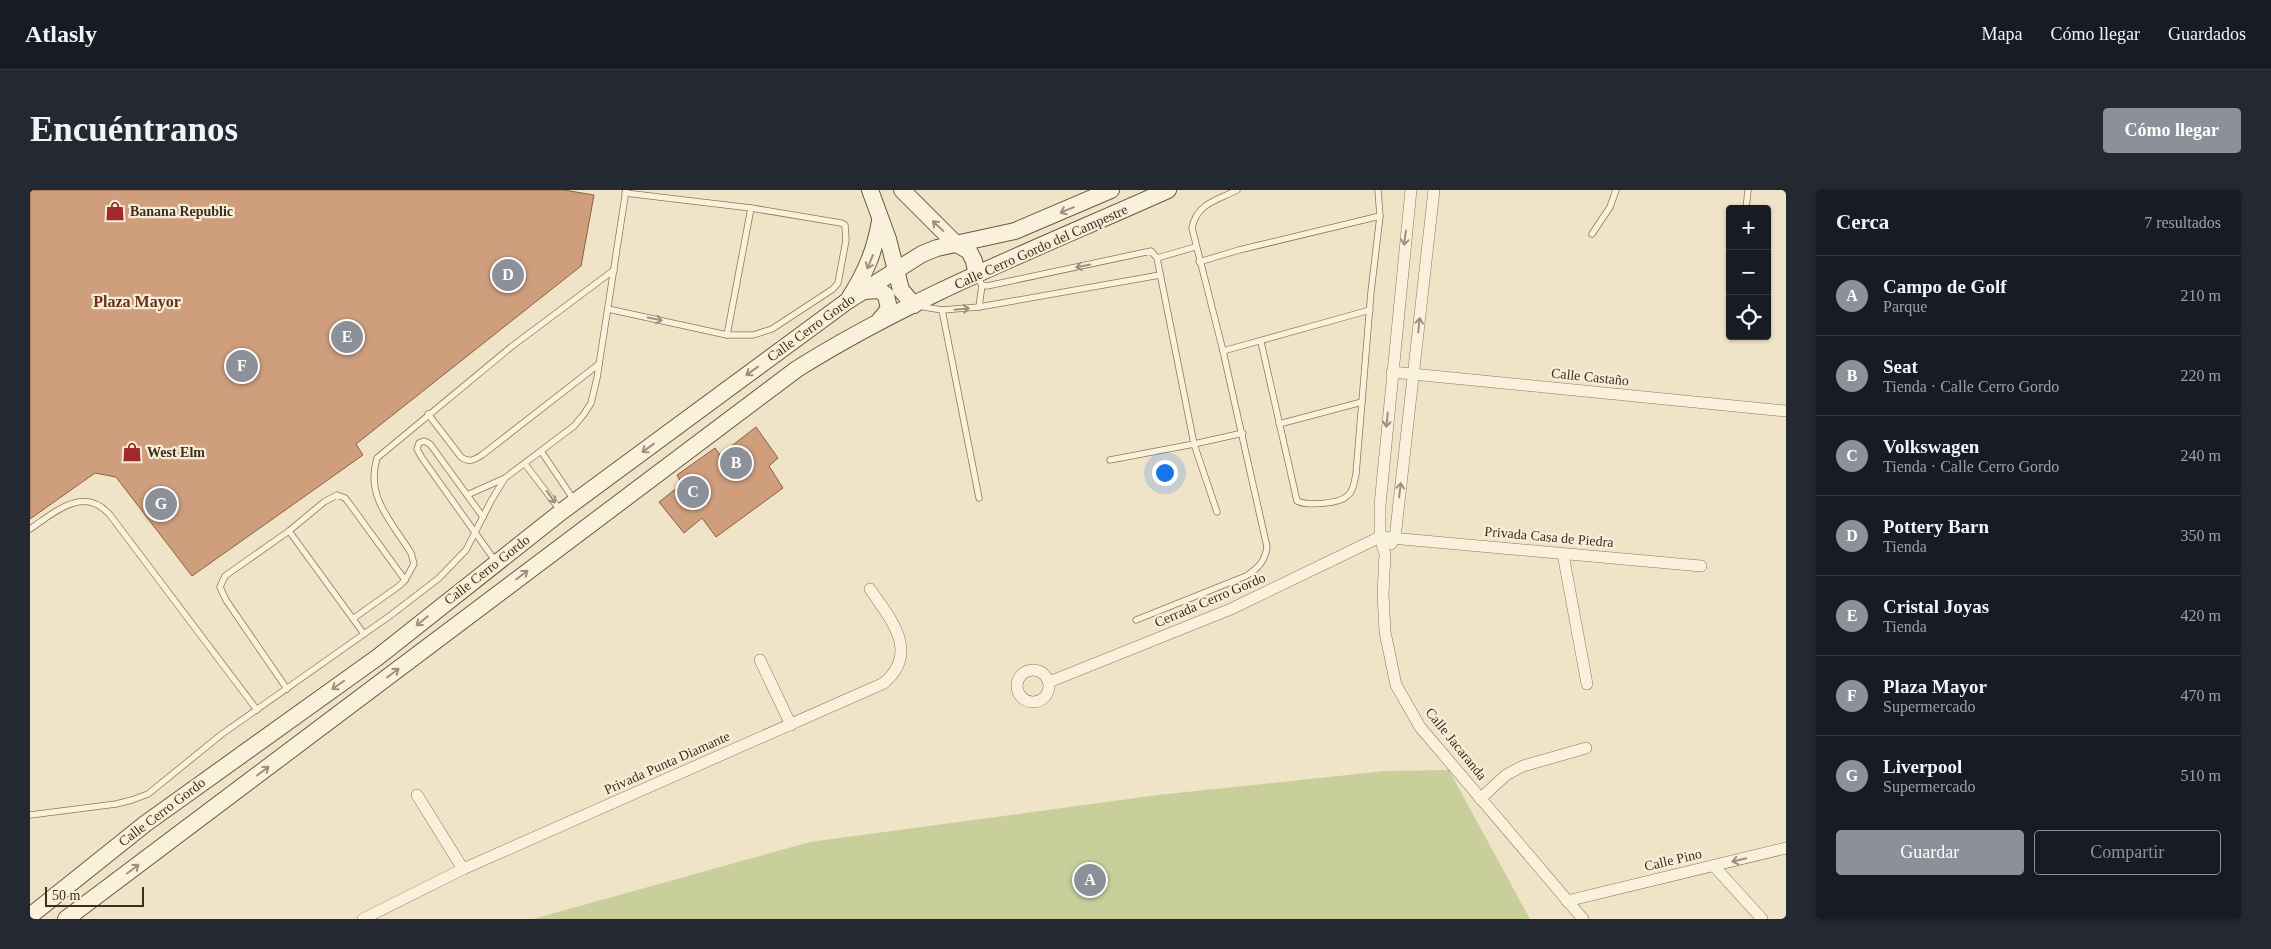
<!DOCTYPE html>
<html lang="es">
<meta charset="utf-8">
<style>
body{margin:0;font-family:Georgia,serif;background:#242831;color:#f1f3f6}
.controls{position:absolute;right:15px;top:15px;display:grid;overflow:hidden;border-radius:5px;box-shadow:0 1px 4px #0004}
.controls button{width:45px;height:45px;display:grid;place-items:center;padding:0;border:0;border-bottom:1px solid #363941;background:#171b24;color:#f1f3f6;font:25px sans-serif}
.scale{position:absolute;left:15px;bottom:12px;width:99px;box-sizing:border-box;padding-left:5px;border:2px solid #3d2e20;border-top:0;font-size:14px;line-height:18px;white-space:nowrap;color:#3d2e20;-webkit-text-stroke:4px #f7eed8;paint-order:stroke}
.you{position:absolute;left:1134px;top:282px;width:18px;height:18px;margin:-12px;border:4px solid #fff;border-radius:50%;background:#1a73e8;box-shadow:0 0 0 8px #1a73e833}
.badge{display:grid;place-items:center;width:32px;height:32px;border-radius:50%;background:#8c9099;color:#fff;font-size:16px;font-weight:700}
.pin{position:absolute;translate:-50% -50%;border:2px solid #fff;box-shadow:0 1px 5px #0006}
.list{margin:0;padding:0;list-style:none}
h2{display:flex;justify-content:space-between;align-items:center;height:65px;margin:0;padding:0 20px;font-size:21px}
h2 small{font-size:16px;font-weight:400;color:#9ea1a6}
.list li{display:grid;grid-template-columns:32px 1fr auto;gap:15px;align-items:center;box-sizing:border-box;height:80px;padding:0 20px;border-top:1px solid #363941}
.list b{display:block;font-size:19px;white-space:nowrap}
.list p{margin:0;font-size:16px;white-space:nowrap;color:#9ea1a6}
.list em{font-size:16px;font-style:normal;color:#9ea1a6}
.actions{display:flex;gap:10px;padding:15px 20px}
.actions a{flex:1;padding:11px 0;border:1px solid #8c9099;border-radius:5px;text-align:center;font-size:18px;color:#8c9099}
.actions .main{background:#8c9099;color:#fff}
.icon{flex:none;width:28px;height:28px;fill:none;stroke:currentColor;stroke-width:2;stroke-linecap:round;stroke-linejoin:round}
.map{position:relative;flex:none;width:1756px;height:729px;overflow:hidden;border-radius:5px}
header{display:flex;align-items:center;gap:30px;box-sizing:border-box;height:70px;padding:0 25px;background:#171b24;border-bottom:1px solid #363941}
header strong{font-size:24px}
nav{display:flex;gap:28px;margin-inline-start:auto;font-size:18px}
.intro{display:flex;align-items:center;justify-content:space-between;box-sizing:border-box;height:120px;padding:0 30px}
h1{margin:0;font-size:35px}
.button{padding:12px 22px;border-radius:5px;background:#8c9099;color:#fff;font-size:18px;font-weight:700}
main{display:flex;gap:30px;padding:0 30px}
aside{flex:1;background:#171b24;border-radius:5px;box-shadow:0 1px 4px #0004}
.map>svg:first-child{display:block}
.green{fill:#c9cf9b}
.building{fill:#cf9f7d;stroke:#8d5f41}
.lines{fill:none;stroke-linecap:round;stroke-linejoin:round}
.lane-casing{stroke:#8d765c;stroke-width:7}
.street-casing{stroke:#8d765c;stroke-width:12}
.secondary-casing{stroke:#6f573f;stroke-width:18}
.lane{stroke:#faf1dc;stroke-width:5.5}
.street{stroke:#faf1dc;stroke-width:11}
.secondary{stroke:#faf1dc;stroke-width:16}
.oneway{stroke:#9c907e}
.labels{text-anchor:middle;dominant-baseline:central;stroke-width:4.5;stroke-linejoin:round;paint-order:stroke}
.poi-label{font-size:14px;font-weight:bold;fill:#3d2e20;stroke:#f7eed8;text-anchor:start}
.street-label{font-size:14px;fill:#3d2e20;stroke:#f7eed8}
.quarter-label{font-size:16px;font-weight:bold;fill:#6b2e1e;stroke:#f7eed8}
</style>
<header>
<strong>Atlasly</strong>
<nav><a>Mapa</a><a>Cómo llegar</a><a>Guardados</a></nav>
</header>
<div class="intro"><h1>Encuéntranos</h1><a class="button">Cómo llegar</a></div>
<main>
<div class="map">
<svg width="1756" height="729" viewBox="0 0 1756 729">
<rect width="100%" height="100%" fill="#f0e4c8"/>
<polygon class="green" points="1419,580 1500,729 503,729 780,652 1128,605 1355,581"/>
<g class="building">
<polygon points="0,0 534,0 564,5 551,76 326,254 333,265 162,386 86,287 65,283 0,329"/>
<polygon points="726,237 748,268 739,276 753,298 686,347 672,328 654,343 629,312 652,294 647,285 685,258 690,265"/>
</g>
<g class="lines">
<defs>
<g id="lane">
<polyline points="1716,19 1718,0"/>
<polyline points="1562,44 1580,17 1586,0"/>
<polyline points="1127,68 1165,57"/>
<polyline points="1169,72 1209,60 1350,26"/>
<polyline points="947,87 952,95 957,96 1121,61 1127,68 1164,254 1213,243"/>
<polyline points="888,116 912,120 949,117 1130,85"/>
<polyline points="949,117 952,95"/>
<polyline points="578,119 697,145 723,145 742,139 803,99 808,93 816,50 815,35 811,33 721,18 595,3"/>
<polyline points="912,120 949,308"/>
<polyline points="697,145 721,18"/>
<path d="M1231,152L1267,311C1277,316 1309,314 1317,306C1324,301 1324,292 1326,284L1341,102L1350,26L1348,0"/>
<polyline points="1193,161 1340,120"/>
<path d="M398,224L431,267C439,273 444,270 452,265L569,174"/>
<polyline points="1249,234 1332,212"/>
<polyline points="511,261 544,310"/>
<polyline points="1080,270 1164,254 1187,322"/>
<polyline points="495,274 530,320"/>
<polyline points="437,305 473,289"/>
<polyline points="453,327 400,254 394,251 389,253 387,259 392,268 466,372"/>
<path d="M0,339C25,322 54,295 80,325L227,520"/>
<polyline points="259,341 334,444"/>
<path d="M324,428L369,396L375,390L384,374L381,363C362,332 335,307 347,268L481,157L584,80"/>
<path d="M1106,430L1216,386C1227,379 1235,372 1237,357L1193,161L1162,38C1167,13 1186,11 1207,0"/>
<polyline points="257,499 196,410 190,397 195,386 259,341 294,312 307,305 315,308 319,313 375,390"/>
<polyline points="0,625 86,614 102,610 118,604 192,544 361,425 409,388 436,360 461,311 475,288 544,236 554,224 561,213 567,188 596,0"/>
</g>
<g id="street">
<polyline points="1381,0 1350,315 1350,347 1355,364 1353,404 1355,442 1366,495 1390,537 1553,729"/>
<polyline points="1362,182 1756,221"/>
<polyline points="1361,354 1365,348 1404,0"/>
<polyline points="1533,364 1557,494"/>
<polyline points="730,470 761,535"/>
<circle cx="1003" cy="496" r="16"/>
<polyline points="1019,492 1201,419 1350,347 1671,376"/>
<polyline points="387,605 433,679"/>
<polyline points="1450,609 1476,585 1493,576 1556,558"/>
<polyline points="1684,676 1732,729"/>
<polyline points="1537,711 1756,658"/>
<path d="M333,729L433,679L854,493C890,462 861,430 840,399"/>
</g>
<g id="secondary">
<polyline points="840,0 858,49 871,100 884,115"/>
<polyline points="872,0 925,53 939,61 944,71 947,85"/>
<polyline points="833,101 849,100 856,105 859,119 849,131"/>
<path d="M820,107C836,82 845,60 850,31"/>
<polyline points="0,726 115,634 348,467 531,322 816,112 892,64 907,58 985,41 1081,0"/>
<path d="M36,729L767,179C883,106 1013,56 1138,0"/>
</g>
</defs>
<use href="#lane" class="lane-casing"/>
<use href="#street" class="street-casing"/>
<use href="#secondary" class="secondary-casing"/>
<use href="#lane" class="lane"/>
<use href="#street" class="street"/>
<use href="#secondary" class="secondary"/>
</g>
<defs><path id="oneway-shaft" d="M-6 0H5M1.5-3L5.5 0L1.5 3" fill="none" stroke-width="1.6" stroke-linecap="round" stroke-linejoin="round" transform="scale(1.25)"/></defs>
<g class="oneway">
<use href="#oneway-shaft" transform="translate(1037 20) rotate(157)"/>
<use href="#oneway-shaft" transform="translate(908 36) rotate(-137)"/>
<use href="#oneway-shaft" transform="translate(1375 48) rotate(97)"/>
<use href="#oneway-shaft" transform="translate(840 72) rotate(112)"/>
<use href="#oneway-shaft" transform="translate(1053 76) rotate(168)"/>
<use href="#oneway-shaft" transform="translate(932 119) rotate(-6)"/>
<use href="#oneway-shaft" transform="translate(625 129) rotate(12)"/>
<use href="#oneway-shaft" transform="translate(1389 135) rotate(-84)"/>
<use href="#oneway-shaft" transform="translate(722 181) rotate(144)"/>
<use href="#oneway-shaft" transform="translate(1357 230) rotate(96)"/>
<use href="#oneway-shaft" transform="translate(618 258) rotate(144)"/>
<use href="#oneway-shaft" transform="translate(1370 300) rotate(-83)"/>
<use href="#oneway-shaft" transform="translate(521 307) rotate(54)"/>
<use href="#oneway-shaft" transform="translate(492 385) rotate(-37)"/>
<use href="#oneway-shaft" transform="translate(392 431) rotate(141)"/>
<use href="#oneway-shaft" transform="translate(363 483) rotate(-37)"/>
<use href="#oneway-shaft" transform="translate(308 495) rotate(145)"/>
<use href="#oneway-shaft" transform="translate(233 581) rotate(-37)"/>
<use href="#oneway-shaft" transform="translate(1709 670) rotate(166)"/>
<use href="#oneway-shaft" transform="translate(103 679) rotate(-37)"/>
</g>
<defs>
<symbol id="shop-bare" viewBox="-9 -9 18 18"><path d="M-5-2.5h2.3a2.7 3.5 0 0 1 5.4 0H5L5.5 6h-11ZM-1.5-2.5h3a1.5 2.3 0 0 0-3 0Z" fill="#9e2a2b" stroke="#f7eed8" stroke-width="2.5" paint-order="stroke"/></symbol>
</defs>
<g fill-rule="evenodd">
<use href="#shop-bare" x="71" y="7" width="28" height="28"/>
<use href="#shop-bare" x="88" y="248" width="28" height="28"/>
</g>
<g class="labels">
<g class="poi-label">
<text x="100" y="21">Banana Republic</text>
<text x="117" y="262">West Elm</text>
</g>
<g class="street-label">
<text transform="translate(1011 57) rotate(-24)">Calle Cerro Gordo del Campestre</text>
<text transform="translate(781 138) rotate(-36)">Calle Cerro Gordo</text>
<text transform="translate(1560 187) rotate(6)">Calle Castaño</text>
<text transform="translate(1519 347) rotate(5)">Privada Casa de Piedra</text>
<text transform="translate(457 380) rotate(-38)">Calle Cerro Gordo</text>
<text transform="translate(1180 410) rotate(-23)">Cerrada Cerro Gordo</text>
<text transform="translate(1426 554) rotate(51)">Calle Jacaranda</text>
<text transform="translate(637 573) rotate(-24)">Privada Punta Diamante</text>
<text transform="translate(132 622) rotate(-37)">Calle Cerro Gordo</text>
<text transform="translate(1643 670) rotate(-13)">Calle Pino</text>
</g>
<g class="quarter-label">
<text x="107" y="111">Plaza Mayor</text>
</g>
</g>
</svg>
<div class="controls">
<button>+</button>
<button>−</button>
<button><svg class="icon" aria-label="locate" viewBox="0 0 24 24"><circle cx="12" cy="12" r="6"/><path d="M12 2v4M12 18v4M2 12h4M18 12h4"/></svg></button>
</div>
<div class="scale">50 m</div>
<div class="you"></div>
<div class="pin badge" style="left:1060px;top:690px">A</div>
<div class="pin badge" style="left:706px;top:273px">B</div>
<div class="pin badge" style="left:663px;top:302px">C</div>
<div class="pin badge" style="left:478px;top:85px">D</div>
<div class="pin badge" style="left:317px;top:147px">E</div>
<div class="pin badge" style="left:212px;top:176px">F</div>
<div class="pin badge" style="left:131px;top:314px">G</div>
</div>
<aside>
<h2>Cerca<small>7 resultados</small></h2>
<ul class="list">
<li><span class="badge">A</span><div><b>Campo de Golf</b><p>Parque</p></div><em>210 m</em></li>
<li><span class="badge">B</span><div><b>Seat</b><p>Tienda · Calle Cerro Gordo</p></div><em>220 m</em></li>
<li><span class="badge">C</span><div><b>Volkswagen</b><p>Tienda · Calle Cerro Gordo</p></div><em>240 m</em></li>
<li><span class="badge">D</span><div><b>Pottery Barn</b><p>Tienda</p></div><em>350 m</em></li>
<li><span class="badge">E</span><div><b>Cristal Joyas</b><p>Tienda</p></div><em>420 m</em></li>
<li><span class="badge">F</span><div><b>Plaza Mayor</b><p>Supermercado</p></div><em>470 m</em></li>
<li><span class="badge">G</span><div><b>Liverpool</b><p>Supermercado</p></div><em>510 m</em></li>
</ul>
<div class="actions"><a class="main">Guardar</a><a>Compartir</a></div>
</aside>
</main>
